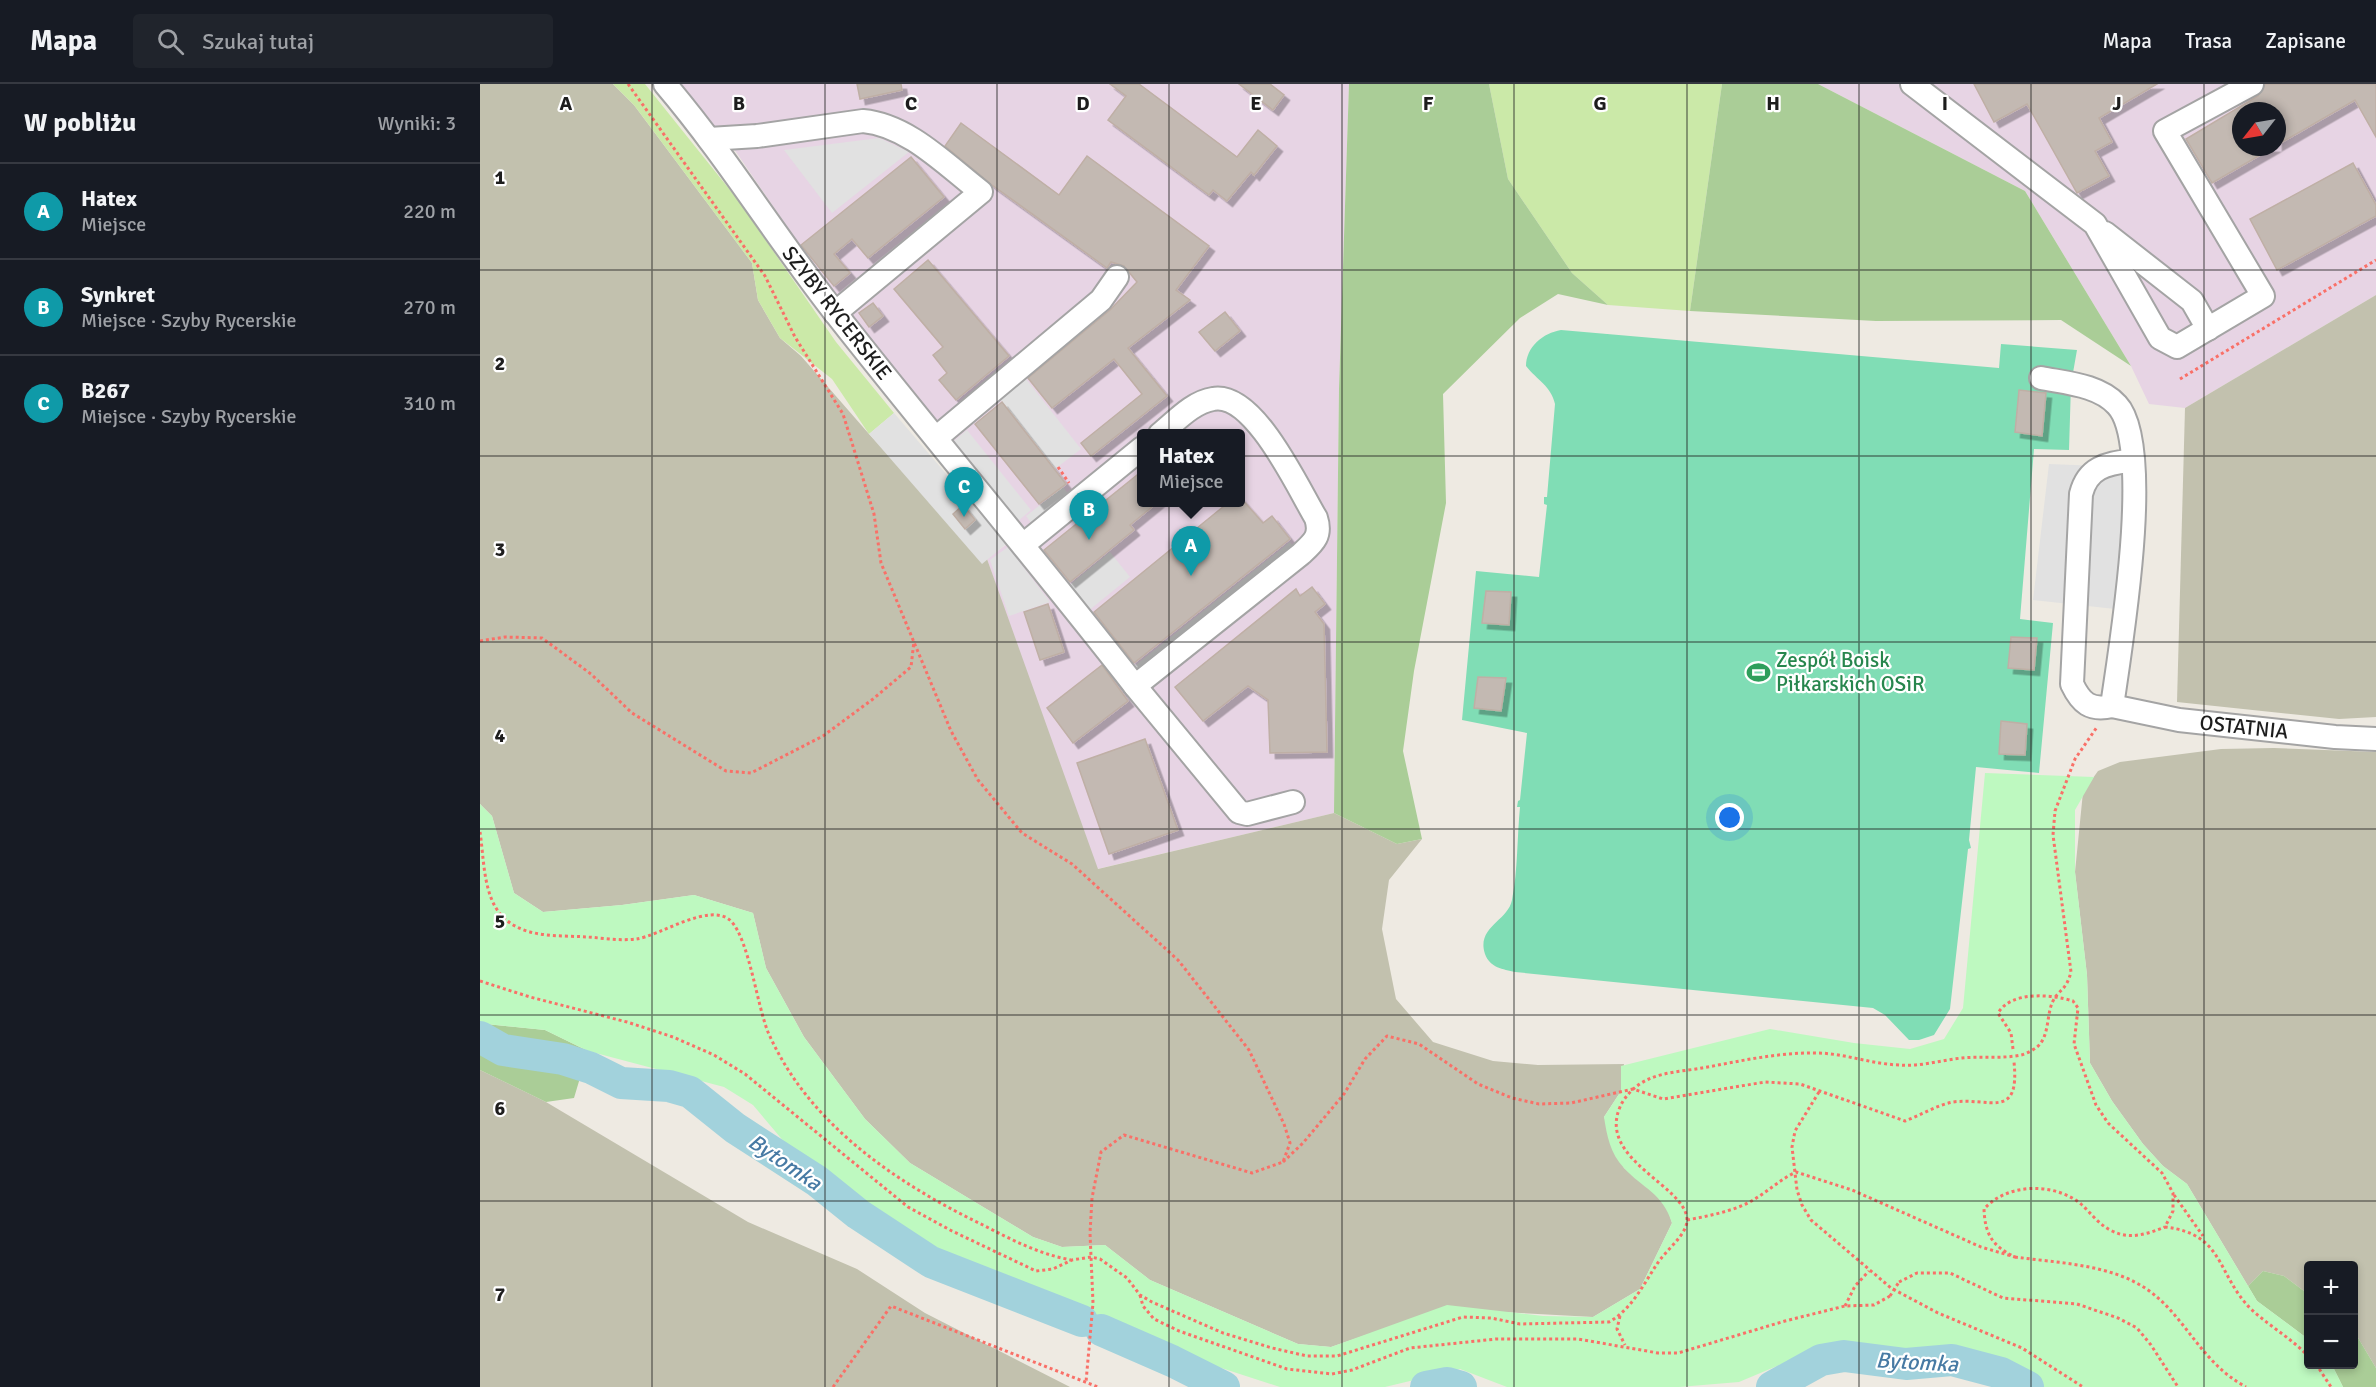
<!DOCTYPE html>
<html lang="pl">
<meta charset="utf-8">
<style>
body{margin:0;font-family:Signika,sans-serif;background:#20242c;color:#f1f3f6}
.controls{position:absolute;right:18px;bottom:18px;display:grid;overflow:hidden;border-radius:6px;box-shadow:0 3px 9px #0003}
.controls button{width:54px;height:54px;display:grid;place-items:center;padding:0;border:0;border-bottom:2px solid #363941;background:#171b24;color:#f1f3f6;font:30px sans-serif}
.compass{position:absolute;left:1752px;top:18px;width:54px;height:54px;border-radius:50%;background:#171b24;box-shadow:0 3px 9px #0003;rotate:239deg}
.you{position:absolute;left:1250px;top:734px;width:21px;height:21px;margin:-15px;border:4px solid #fff;border-radius:50%;background:#1a73e8;box-shadow:0 0 0 9px #1a73e833}
.badge{display:grid;place-items:center;width:39px;height:39px;border-radius:50%;background:#8c9099;color:#fff;font-size:20px;font-weight:700}
.pin{position:absolute;translate:-50% -50px;filter:drop-shadow(0 2px 3px #0008)}
.pin::after{content:'';position:absolute;top:32px;width:21px;height:18px;background:inherit;clip-path:polygon(0 0,100% 0,50% 100%)}
.popup{position:absolute;left:657px;top:345px;width:108px;height:78px;box-sizing:border-box;display:grid;place-content:center;border-radius:6px;background:#171b24;filter:drop-shadow(0 2px 4px #0005);font-size:20px;white-space:nowrap;color:#9ea1a6}
.popup b{font-size:22px;color:#f1f3f6}
.popup::after{content:'';position:absolute;left:50%;top:100%;margin-left:-12px;border:12px solid transparent;border-top-color:#171b24}
.list{margin:0;padding:0;list-style:none}
h2{display:flex;justify-content:space-between;align-items:center;height:78px;margin:0;padding:0 24px;font-size:26px}
h2 small{font-size:20px;font-weight:400;color:#9ea1a6}
.list li{display:grid;grid-template-columns:39px 1fr auto;gap:18px;align-items:center;box-sizing:border-box;height:96px;padding:0 24px;border-top:2px solid #363941}
.list b{display:block;font-size:22px;white-space:nowrap}
.list p{margin:0;font-size:20px;white-space:nowrap;color:#9ea1a6}
.list em{font-size:20px;font-style:normal;color:#9ea1a6}
.icon{flex:none;width:33px;height:33px;fill:none;stroke:currentColor;stroke-width:2;stroke-linecap:round;stroke-linejoin:round}
.map{position:relative;flex:none;width:1896px;height:1303px;overflow:hidden}
header{display:flex;align-items:center;gap:36px;box-sizing:border-box;height:84px;padding:0 30px;background:#171b24;border-bottom:2px solid #363941}
header strong{font-size:28px}
nav{display:flex;gap:33px;margin-inline-start:auto;font-size:21px}
.search{width:420px;height:54px;background:#20242c;display:flex;align-items:center;gap:15px;box-sizing:border-box;padding:0 21px;border-radius:6px;color:#9ea1a6;font-size:22px}
main{display:flex}
aside{flex:1;background:#171b24}
.map>svg:first-child{display:block}
.industrial{fill:#e7d4e4;fill-rule:evenodd}
.construction{fill:#c2c1ae}
.grass{fill:#cbe9a8}
.forest{fill:#aacd97}
.park{fill:#bef9c0}
.pitch{fill:#80ddb5}
.parking{fill:#e1e1e1}
.lines{fill:none;stroke-linecap:round;stroke-linejoin:round}
.river{stroke:#a2d2dc;stroke-width:32}
.building{fill:#c3b9b2;stroke:#bfafa5;stroke-width:1.5;filter:url(#shadow)}
.minor-casing{stroke:#a4a4a4;stroke-width:26}
.path{stroke:#f97068;stroke-width:3;stroke-dasharray:3 3;stroke-linecap:butt}
.minor{stroke:#fff;stroke-width:22}
.path-bridge{stroke:#f97068;stroke-width:3;stroke-dasharray:3 3;stroke-linecap:butt}
.grid{fill:none;stroke:#1d1d1d;stroke-width:1.5;stroke-opacity:0.55}
.labels{text-anchor:middle;dominant-baseline:central;stroke-width:4.5;stroke-linejoin:round;paint-order:stroke}
.street-label{font-size:21px;fill:#1d1d1d;stroke:#fff}
.leisure-label{font-size:21px;fill:#27864d;stroke:#fff;text-anchor:start}
.water-label{font-size:22px;font-style:italic;fill:#477aa4;stroke:#fff}
.grid-label{font-size:20px;text-anchor:middle;font-weight:bold;fill:#1d1d1d;stroke:#fff;stroke-width:4.5;stroke-linejoin:round;paint-order:stroke}
</style>
<header>
<strong>Mapa</strong>
<div class="search"><svg class="icon" aria-label="search" viewBox="0 0 24 24"><circle cx="10" cy="10" r="6"/><path d="M15 15l6 6"/></svg>Szukaj tutaj</div>
<nav><a>Mapa</a><a>Trasa</a><a>Zapisane</a></nav>
</header>
<main>
<aside>
<h2>W pobliżu<small>Wyniki: 3</small></h2>
<ul class="list">
<li><span class="badge" style="background:#0f9aa8">A</span><div><b>Hatex</b><p>Miejsce</p></div><em>220 m</em></li>
<li><span class="badge" style="background:#0f9aa8">B</span><div><b>Synkret</b><p>Miejsce · Szyby Rycerskie</p></div><em>270 m</em></li>
<li><span class="badge" style="background:#0f9aa8">C</span><div><b>B267</b><p>Miejsce · Szyby Rycerskie</p></div><em>310 m</em></li>
</ul>
</aside>
<div class="map">
<svg width="1896" height="1303" viewBox="0 0 1896 1303">
<defs>
<filter id="shadow"><feDropShadow dx="5.5" dy="5.5" stdDeviation="0" flood-color="#0004"/></filter>
</defs>
<rect width="100%" height="100%" fill="#eeeae2"/>
<g class="industrial">
<path d="M199,0H869L859,305L854,729L613,786L507,475L536,453L362,223L256,68ZM662,350H760V418H662Z"/>
<path d="M1338,0H1896V211L1705,324L1669,320L1651,282L1545,107ZM1761,27H1797V63H1761Z"/>
</g>
<g class="construction">
<polygon points="0,0 133,0 154,21 272,179 278,216 300,254 321,272 389,350 507,475 618,785 854,729 917,760 942,755 909,796 902,845 916,915 953,958 1013,977 1058,981 1144,980 1141,1007 1124,1033 1144,1084 1175,1109 1188,1126 1192,1139 1160,1205 1113,1233 1021,1228 886,1251 851,1263 818,1260 670,1196 625,1161 582,1163 553,1153 430,1079 385,1035 324,953 286,884 273,829 214,811 142,821 63,828 34,809 12,732 0,720"/>
<polygon points="1896,211 1896,633 1859,635 1697,618 1705,324"/>
<polygon points="1794,664 1896,668 1896,1284 1874,1247 1874,1182 1828,1182 1828,1210 1804,1192 1783,1187 1768,1202 1707,1100 1683,1082 1663,1060 1632,1017 1610,979 1607,891 1595,788 1603,708 1618,687 1640,678 1741,665"/>
<polygon points="0,986 66,1018 268,1138 377,1185 445,1229 590,1303 0,1303"/>
</g>
<g class="grass">
<polygon points="133,0 165,0 258,116 356,258 414,329 389,350 352,295 300,254 278,216 272,179 154,21"/>
<polygon points="1009,0 1242,0 1210,227 1128,221 1092,189 1028,95"/>
</g>
<g class="forest">
<polygon points="869,0 1009,0 1028,95 1092,189 1128,221 1078,210 1040,234 963,310 966,419 934,587 923,667 942,755 917,760 854,729 859,305"/>
<polygon points="1242,0 1338,0 1545,107 1651,282 1581,236 1396,237 1210,227"/>
<polygon points="0,937 6,940 65,946 108,967 94,1014 66,1018 0,986"/>
<polygon points="1783,1187 1804,1192 1828,1210 1828,1255 1777,1217 1768,1202"/>
<polygon points="1874,1247 1896,1284 1896,1303 1863,1303 1852,1281 1874,1280"/>
</g>
<path class="park" d="M1505,689L1614,693L1595,726V788L1607,891L1610,979L1632,1017L1663,1060L1683,1082L1707,1100L1777,1217L1828,1255V1280L1852,1281L1863,1303H1562L1487,1266L1438,1268L1354,1258L1259,1298L1199,1303H1027L980,1285L905,1303H800L726,1279L633,1239L455,1169L311,1066L273,1021L244,1003L108,967L65,946L6,940L0,937V720L12,732L34,809L63,828L142,821L214,811L273,829L286,884L324,953L385,1035L430,1079L553,1153L582,1163L625,1161L670,1196L818,1260L851,1263L967,1221L1063,1232L1113,1233L1160,1205L1192,1139C1182,1108 1163,1105 1144,1084C1130,1069 1127,1052 1124,1033L1141,1007V982L1290,945L1374,959L1430,965L1464,955L1483,924Z"/>
<path class="pitch" d="M1081,246L1519,284L1521,260L1597,266L1591,300L1589,366L1554,365L1540,535L1573,539L1559,689L1496,683L1489,756L1491,764L1488,765L1470,925L1454,951L1439,956H1429L1405,931L1393,924L1035,888C1023,885 1010,884 1005,870C996,843 1028,837 1032,816C1038,786 1037,753 1040,723H1037L1038,717L1040,716L1047,649L982,636L996,487L1059,493L1067,421L1064,420V413H1067L1075,320C1071,302 1057,296 1046,282C1046,263 1063,249 1081,246Z"/>
<g class="parking">
<polygon points="399,54 429,68 352,129 304,66"/>
<polygon points="546,295 601,365 575,385 520,315"/>
<polygon points="414,329 526,460 502,480 389,350"/>
<polygon points="487,346 551,426 538,437 474,357"/>
<polygon points="1569,380 1645,383 1635,525 1553,516"/>
<polygon points="583,403 593,416 555,444 546,432"/>
<polygon points="810,458 814,464 656,590 652,584"/>
<polygon points="528,463 570,518 529,532 510,476"/>
<polygon points="630,468 650,493 607,528 587,503"/>
</g>
<g class="lines">
<g class="river">
<polyline points="0,953 23,966 83,975 111,984 141,999 189,1002 210,1008 255,1044 337,1097 378,1130 451,1178 602,1237"/>
<polyline points="621,1246 692,1277 744,1303"/>
<polyline points="946,1303 967,1299 981,1303"/>
<polyline points="1292,1303 1341,1276 1364,1272 1426,1280 1472,1276 1521,1289 1548,1303"/>
</g>
</g>
<g class="building">
<polygon points="377,0 421,0 422,6 380,15"/>
<polygon points="630,0 659,0 757,73 778,46 797,62 774,91 771,88 747,117 733,106 729,111 628,36 646,12"/>
<polygon points="759,0 790,0 804,11 793,26"/>
<polygon points="1494,0 1677,0 1619,34 1632,58 1615,67 1629,92 1597,109 1547,20 1514,38"/>
<polygon points="1785,0 1896,0 1896,53 1875,16 1797,61 1797,27 1761,27 1761,63 1794,63 1732,99 1706,55 1778,12"/>
<polygon points="481,39 579,111 607,72 729,162 696,206 710,216 648,264 687,312 611,372 601,359 662,310 634,275 572,324 548,294 630,226 657,198 644,182 631,178 627,184 512,101 465,62"/>
<polygon points="431,73 464,113 388,174 372,155 354,170 370,189 354,202 321,161"/>
<polygon points="1873,79 1896,121 1896,132 1797,186 1770,135"/>
<polygon points="448,176 529,272 476,316 459,296 467,289 453,271 463,263 414,205"/>
<polygon points="393,219 403,232 389,243 379,229"/>
<polygon points="745,228 760,247 735,267 719,248"/>
<polygon points="1539,306 1566,309 1562,352 1535,348"/>
<polygon points="522,318 586,400 559,420 495,340"/>
<polygon points="662,387 662,418 678,418 650,441 654,446 590,498 564,466"/>
<polygon points="760,413 783,439 792,432 810,455 654,579 614,528 749,418 760,418"/>
<polygon points="483,421 495,436 485,445 473,430"/>
<polygon points="832,503 845,520 835,528 844,540 847,668 790,669 788,616 768,602 723,637 695,603 816,505 820,512"/>
<polygon points="1006,507 1031,508 1029,541 1002,539"/>
<polygon points="568,520 584,568 560,576 544,528"/>
<polygon points="1531,553 1557,554 1554,586 1528,584"/>
<polygon points="622,581 648,617 593,659 567,624"/>
<polygon points="998,593 1026,594 1021,627 994,624"/>
<polygon points="1521,637 1547,640 1545,671 1519,670"/>
<polygon points="665,655 698,746 629,770 597,679"/>
</g>
<g class="lines">
<defs>
<g id="minor">
<path d="M185,0C247,73 297,155 356,230C454,355 557,476 655,602L821,470C833,459 842,452 836,434C818,404 774,307 733,315C713,318 696,337 680,350"/>
<polyline points="1432,0 1615,140 1680,254 1697,263 1783,212 1685,47 1772,0"/>
<path d="M229,55L277,52L383,37C428,41 466,81 501,108L355,229"/>
<polyline points="1625,149 1712,217 1728,245"/>
<path d="M1561,294C1586,299 1619,301 1637,321C1675,361 1640,566 1632,622C1610,627 1601,619 1592,600L1601,410C1608,382 1628,380 1653,376"/>
<polyline points="456,354 621,216 637,193"/>
<polyline points="543,461 662,364"/>
<polyline points="655,602 759,728 767,730 813,718"/>
<polyline points="1632,622 1699,636 1855,653 1896,655"/>
</g>
</defs>
<use href="#minor" class="minor-casing"/>
<g class="path">
<polyline points="148,0 285,192 315,253 363,330 394,430 401,479 471,647 498,696 542,749 592,780 698,876 769,966 804,1040 810,1059 803,1078 772,1089 644,1051 621,1068 612,1114 610,1149 613,1219 606,1298"/>
<polyline points="1700,295 1896,176"/>
<polyline points="578,383 589,399"/>
<polyline points="0,557 25,553 62,554 111,590 152,629 246,687 271,689 343,652 393,615 431,583 434,557"/>
<path d="M0,748C4,774 3,810 21,831C43,855 78,851 107,853C123,854 140,857 156,855C180,852 230,817 251,837C269,856 277,921 288,948C328,1040 416,1099 503,1141C532,1156 559,1170 591,1176"/>
<path d="M0,897L50,913L147,938L193,953L234,971L265,990L428,1123L472,1147L556,1187L573,1185L592,1176L611,1173L620,1175L647,1194L660,1211L672,1218L743,1249L792,1264L827,1272H857L983,1233L1011,1234L1040,1240L1129,1238C1152,1225 1163,1201 1177,1180C1185,1167 1207,1151 1207,1136C1207,1102 1117,1076 1140,1023C1145,1011 1157,1000 1169,995C1184,988 1205,987 1222,984C1261,977 1299,968 1339,969C1366,970 1392,980 1419,981C1440,983 1461,976 1482,974C1501,972 1522,975 1541,971C1546,970 1553,966 1557,963C1570,952 1566,931 1573,917C1579,905 1586,907 1591,888L1573,751L1575,727L1595,675L1617,643"/>
<path d="M1533,965L1531,949L1518,929C1531,907 1571,910 1593,917L1598,924L1594,960L1616,1021L1628,1039L1682,1089L1693,1109V1127L1685,1143C1745,1150 1736,1190 1771,1225C1789,1242 1811,1254 1828,1272"/>
<polyline points="1339,1008 1315,1047 1312,1063 1317,1106 1322,1121 1331,1136 1411,1204 1458,1229 1542,1264 1603,1303"/>
<path d="M803,1078L823,1059L864,1010L885,975L907,952L939,960L998,1000L1032,1014L1059,1020L1091,1019L1153,1005L1183,1015L1285,998L1320,1000L1425,1037C1441,1031 1457,1021 1473,1018C1509,1013 1540,1037 1534,978"/>
<polyline points="1694,1111 1723,1152"/>
<path d="M1207,1136C1228,1132 1249,1128 1268,1119C1285,1110 1299,1096 1316,1088L1372,1106L1501,1163L1535,1173C1512,1162 1505,1150 1504,1125C1527,1099 1574,1098 1601,1120C1611,1129 1619,1141 1632,1147C1650,1156 1667,1150 1685,1143"/>
<path d="M1535,1173C1578,1179 1631,1180 1668,1206C1707,1234 1720,1278 1766,1303"/>
<polyline points="1419,1198 1437,1189 1470,1189 1523,1214 1597,1220 1638,1234 1657,1244 1671,1261 1698,1303"/>
<polyline points="660,1211 663,1222 674,1235 699,1247 807,1285 852,1290 872,1286 930,1264 1016,1255 1098,1255 1178,1269 1198,1269 1305,1237 1365,1222 1394,1221 1410,1212"/>
<polyline points="1365,1222 1375,1202 1389,1187"/>
<polyline points="1140,1232 1137,1245 1145,1261"/>
<polyline points="1836,1280 1851,1303"/>
<polyline points="353,1303 411,1222 618,1303"/>
</g>
<use href="#minor" class="minor"/>
<polyline class="path-bridge" points="1410,1212 1419,1198"/>
</g>
<path class="grid" d="M172,0V1303M345,0V1303M517,0V1303M689,0V1303M862,0V1303M1034,0V1303M1207,0V1303M1379,0V1303M1551,0V1303M1724,0V1303M0,186H1896M0,372H1896M0,558H1896M0,745H1896M0,931H1896M0,1117H1896"/>
<defs>
<symbol id="stadium-bare" viewBox="-9 -9 18 18"><path d="M0-5a6.5 5 0 1 0 0 10a6.5 5 0 1 0 0-10ZM-3.5-1.8h7v3.6h-7Z" fill="#2e9e5b" stroke="#fff" stroke-width="2.5" paint-order="stroke"/></symbol>
</defs>
<g fill-rule="evenodd">
<use href="#stadium-bare" x="1262" y="572" width="33" height="33"/>
</g>
<g class="labels">
<g class="street-label">
<text transform="translate(357 229) rotate(52)">SZYBY RYCERSKIE</text>
<text transform="translate(1764 643) rotate(6)">OSTATNIA</text>
</g>
<g class="leisure-label">
<text x="1296" y="576">Zespół Boisk<tspan x="1296" dy="24">Piłkarskich OSiR</tspan></text>
</g>
<g class="water-label">
<text transform="translate(305 1078) rotate(34)">Bytomka</text>
<text transform="translate(1437 1278) rotate(3)">Bytomka</text>
</g>
</g>
<g class="grid-label">
<text x="86" y="26">A</text>
<text x="259" y="26">B</text>
<text x="431" y="26">C</text>
<text x="603" y="26">D</text>
<text x="776" y="26">E</text>
<text x="948" y="26">F</text>
<text x="1120" y="26">G</text>
<text x="1293" y="26">H</text>
<text x="1465" y="26">I</text>
<text x="1637" y="26">J</text>
<text x="20" y="100">1</text>
<text x="20" y="286">2</text>
<text x="20" y="472">3</text>
<text x="20" y="658">4</text>
<text x="20" y="844">5</text>
<text x="20" y="1031">6</text>
<text x="20" y="1217">7</text>
</g>
</svg>
<div class="controls">
<button>+</button>
<button>−</button>
</div>
<svg class="compass" viewBox="-18 -18 36 36"><path d="M0-13l5 13h-10z" fill="#e53935"/><path d="M0 13l5-13h-10z" fill="#9ea1a6"/></svg>
<div class="you"></div>
<div class="pin badge" style="left:711px;top:492px;background:#0f9aa8">A</div>
<div class="popup"><b>Hatex</b>Miejsce</div>
<div class="pin badge" style="left:609px;top:456px;background:#0f9aa8">B</div>
<div class="pin badge" style="left:484px;top:433px;background:#0f9aa8">C</div>
</div>
</main>
